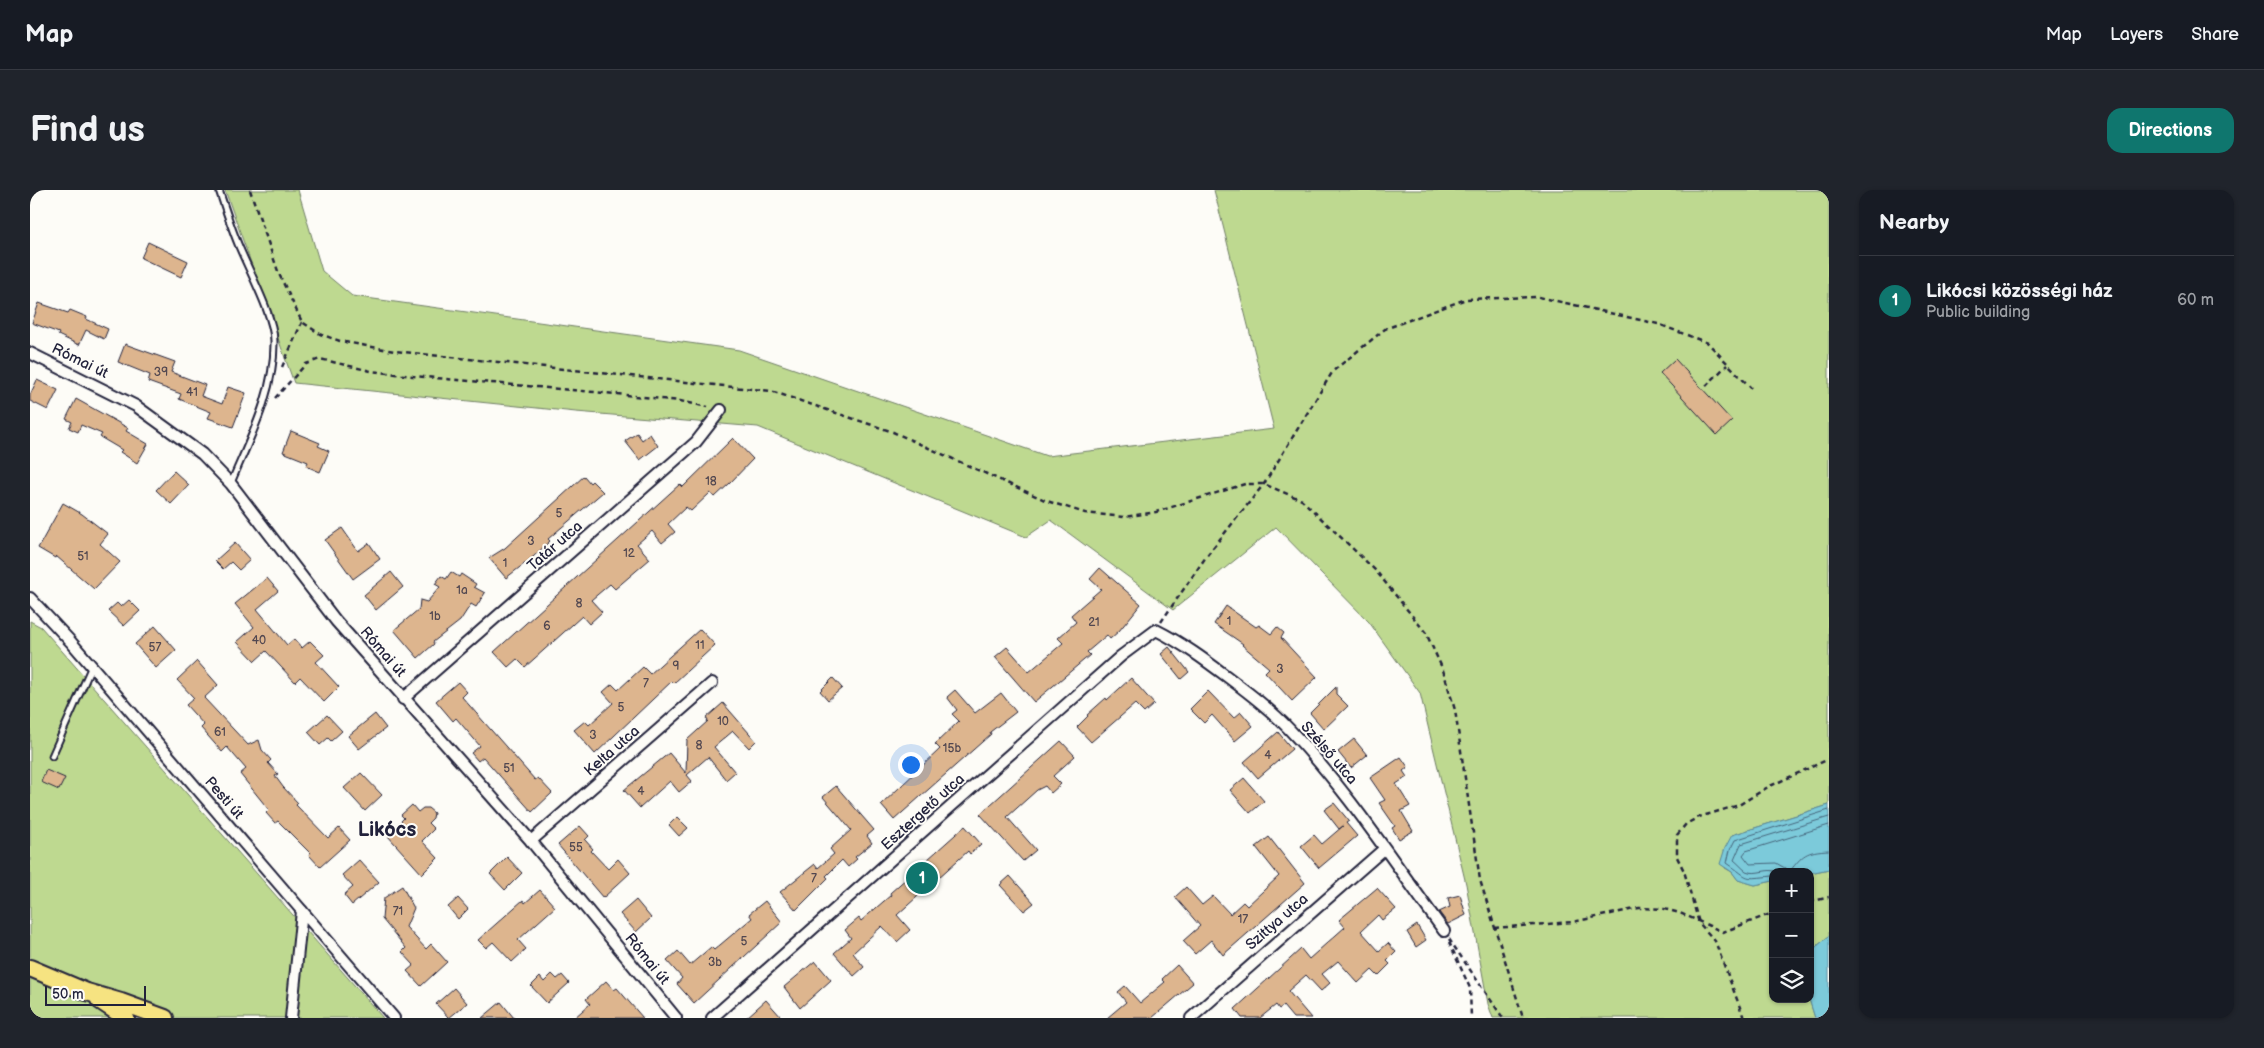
<!DOCTYPE html>
<meta charset="utf-8">
<style>
body{margin:0;font-family:"Balsamiq Sans",sans-serif;background:#20242c;color:#f1f3f6}
.controls{position:absolute;right:15px;bottom:15px;display:grid;overflow:hidden;border-radius:10px;box-shadow:0 1px 4px #0004}
.controls button{width:45px;height:45px;display:grid;place-items:center;padding:0;border:0;border-bottom:1px solid #363941;background:#171b24;color:#f1f3f6;font:25px sans-serif}
.scale{position:absolute;left:15px;bottom:12px;width:101px;box-sizing:border-box;padding-left:5px;border:2px solid #22223b;border-top:0;font-size:14px;line-height:18px;white-space:nowrap;color:#22223b;-webkit-text-stroke:4px #fdfcf7;paint-order:stroke}
.you{position:absolute;left:880px;top:574px;width:18px;height:18px;margin:-12px;border:4px solid #fff;border-radius:50%;background:#1a73e8;box-shadow:0 0 0 8px #1a73e833}
.badge{display:grid;place-items:center;width:32px;height:32px;border-radius:50%;background:#0f766e;color:#fff;font-size:16px;font-weight:700}
.pin{position:absolute;translate:-50% -50%;border:2px solid #fff;box-shadow:0 1px 5px #0006}
.list{margin:0;padding:0;list-style:none}
h2{display:flex;justify-content:space-between;align-items:center;height:65px;margin:0;padding:0 20px;font-size:21px}
h2 small{font-size:16px;font-weight:400;color:#9ea1a6}
.list li{display:grid;grid-template-columns:32px 1fr auto;gap:15px;align-items:center;box-sizing:border-box;height:90px;padding:0 20px;border-top:1px solid #363941}
.list b{display:block;font-size:19px;white-space:nowrap}
.list p{margin:0;font-size:16px;white-space:nowrap;color:#9ea1a6}
.list em{font-size:16px;font-style:normal;color:#9ea1a6}
.icon{flex:none;width:28px;height:28px;fill:none;stroke:currentColor;stroke-width:2;stroke-linecap:round;stroke-linejoin:round}
.map{position:relative;flex:none;width:1799px;height:828px;overflow:hidden;border-radius:15px}
header{display:flex;align-items:center;gap:30px;box-sizing:border-box;height:70px;padding:0 25px;background:#171b24;border-bottom:1px solid #363941}
header strong{font-size:24px}
nav{display:flex;gap:28px;margin-inline-start:auto;font-size:18px}
.intro{display:flex;align-items:center;justify-content:space-between;box-sizing:border-box;height:120px;padding:0 30px}
h1{margin:0;font-size:35px}
.button{padding:12px 22px;border-radius:15px;background:#0f766e;color:#fff;font-size:18px;font-weight:700}
main{display:flex;gap:30px;padding:0 30px}
aside{flex:1;background:#171b24;border-radius:15px;box-shadow:0 1px 4px #0004}
.map>svg:first-child{display:block}
.green{fill:#bed990;stroke:#707e66}
.water{fill:#7ccada;stroke:#58879a}
.lines{fill:none;stroke-linecap:round;stroke-linejoin:round}
.shore{stroke:#46657b;stroke-width:1}
.building{fill:#ddb58e;stroke:#22223b}
.service-casing{stroke:#22223b;stroke-width:9}
.minor-casing{stroke:#22223b;stroke-width:14}
.primary-casing{stroke:#22223b;stroke-width:20}
.path{stroke:#22223b;stroke-width:2.5;stroke-dasharray:5 4;stroke-linecap:butt}
.service{stroke:#fdfcf7;stroke-width:5}
.minor{stroke:#fdfcf7;stroke-width:10}
.primary{stroke:#f6e381;stroke-width:16}
.labels{text-anchor:middle;dominant-baseline:central;stroke-width:4;stroke-linejoin:round;paint-order:stroke}
.number-label{font-size:12px;fill:#514750}
.street-label{font-size:15px;fill:#22223b;stroke:#fdfcf7}
.district-label{font-size:20px;font-weight:bold;fill:#22223b;stroke:#fdfcf7}
</style>
<header>
<strong>Map</strong>
<nav><a>Map</a><a>Layers</a><a>Share</a></nav>
</header>
<div class="intro"><h1>Find us</h1><a class="button">Directions</a></div>
<main>
<div class="map">
<svg width="1799" height="828" viewBox="0 0 1799 828">
<rect width="100%" height="100%" fill="#fdfcf7"/>
<filter id="ink" filterUnits="userSpaceOnUse"><feTurbulence type="fractalNoise" baseFrequency=".02" numOctaves="2"/><feDisplacementMap in="SourceGraphic" scale="10" xChannelSelector="R" yChannelSelector="G"/><feConvolveMatrix kernelMatrix="1 2 1 2 8 2 1 2 1" color-interpolation-filters="sRGB"/></filter>
<g filter="url(#ink)">
<g class="green">
<polygon points="195,0 268,0 292,81 322,106 709,160 1017,266 1244,239 1184,0 1799,0 1799,615 1702,645 1695,678 1702,682 1708,690 1725,695 1743,691 1743,809 1779,809 1785,828 1463,828 1458,814 1436,694 1390,503 1339,432 1246,337 1143,420 1021,330 996,347 728,237 546,222 264,193"/>
<polygon points="0,431 11,437 353,828 0,828"/>
<polygon points="1799,679 1799,746 1780,762 1780,683"/>
</g>
<g class="water">
<polygon points="1799,615 1799,679 1780,683 1743,682 1743,691 1725,695 1708,690 1702,682 1690,674 1695,658 1702,645"/>
<polygon points="1799,746 1799,828 1785,828 1779,809 1780,762"/>
</g>
<g class="lines">
<g class="shore">
<path d="M1799,635L1716,661L1713,665L1720,674L1746,673L1760,681C1773,665 1775,661 1799,660"/>
<path d="M1748,682C1737,677 1727,686 1716,681C1712,678 1708,673 1704,670L1711,654L1799,627"/>
<path d="M1743,686C1711,689 1722,690 1697,673L1700,660L1705,650L1799,620"/>
</g>
</g>
<g class="building">
<polygon points="118,52 158,71 151,87 111,68"/>
<polygon points="9,113 38,123 40,120 57,127 56,129 78,139 74,149 56,140 49,155 28,145 29,143 2,133"/>
<polygon points="95,154 145,172 141,182 175,195 171,206 192,214 198,197 216,203 203,237 178,228 181,222 149,209 151,204 118,192 120,185 88,172"/>
<polygon points="1645,169 1702,231 1687,245 1630,183"/>
<polygon points="7,190 28,200 18,220 0,211 0,205"/>
<polygon points="46,209 98,238 96,241 118,254 107,273 90,262 92,260 70,247 72,244 51,235 48,242 39,238 42,232 36,229"/>
<polygon points="261,241 290,253 288,256 299,261 290,282 276,276 278,272 253,262"/>
<polygon points="607,243 612,250 620,244 628,256 610,270 595,251"/>
<polygon points="703,248 723,269 700,293 685,307 680,303 661,321 656,317 638,334 645,342 632,353 622,341 607,354 620,369 585,399 580,394 561,410 572,422 559,434 552,426 495,477 487,469 478,477 464,462 650,294 653,297"/>
<polygon points="144,281 159,295 141,314 126,300"/>
<polygon points="554,286 560,293 562,291 573,302 518,349 520,351 503,367 476,388 459,368 475,358"/>
<polygon points="33,313 52,324 78,344 70,354 90,372 64,399 26,366 25,368 8,358"/>
<polygon points="312,338 328,361 339,353 350,369 323,389 295,350"/>
<polygon points="205,353 220,370 209,380 201,372 193,379 185,371"/>
<polygon points="1070,378 1111,414 1089,441 1080,449 1077,445 1057,462 1060,465 1004,512 965,467 977,457 999,482 1033,453 1028,448 1046,432 1041,425 1071,399 1060,389"/>
<polygon points="361,382 373,397 346,420 334,405"/>
<polygon points="421,382 429,387 431,384 446,394 444,397 455,403 446,417 441,414 430,431 403,452 404,454 388,468 364,440 389,419 390,410 397,412 410,397 405,394 411,386 416,389"/>
<polygon points="237,388 248,401 227,419 257,455 264,449 272,458 280,451 294,465 286,472 309,497 294,512 270,487 265,492 236,461 225,471 207,452 224,437 205,414"/>
<polygon points="99,410 110,421 94,436 78,421 87,413 91,417"/>
<polygon points="1196,416 1226,437 1229,435 1241,444 1247,437 1254,443 1251,448 1287,487 1262,511 1235,482 1239,478 1212,455 1213,454 1184,434"/>
<polygon points="125,436 146,460 126,478 105,454"/>
<polygon points="670,439 685,455 644,493 642,491 565,564 544,540 555,531 559,535 583,513 573,502 582,494 588,500 613,477 620,484"/>
<polygon points="1139,457 1159,482 1151,489 1131,464"/>
<polygon points="167,471 188,495 174,508 218,555 229,550 232,560 241,570 238,573 248,584 245,586 253,597 268,613 266,615 298,648 309,638 320,650 290,677 279,665 280,663 248,631 245,633 236,623 239,620 210,584 216,579 197,557 192,562 171,538 174,535 156,515 164,508 147,490"/>
<polygon points="803,488 812,498 798,510 790,501"/>
<polygon points="1101,488 1124,514 1114,523 1105,514 1061,552 1047,537 1058,526 1057,525 1076,508 1077,510"/>
<polygon points="428,492 437,502 432,507 505,590 508,588 522,603 502,622 453,567 448,571 441,563 450,556 426,528 423,531 406,511"/>
<polygon points="1306,497 1306,504 1318,516 1294,539 1280,523"/>
<polygon points="925,500 945,523 971,503 986,522 960,542 961,544 864,630 851,615 910,559 905,554 929,531 922,524 927,520 917,507"/>
<polygon points="1178,501 1204,528 1211,522 1223,536 1205,551 1182,525 1174,533 1160,519"/>
<polygon points="693,513 726,551 719,558 703,541 684,557 705,582 696,590 678,567 657,585 662,591 649,602 640,591 610,618 594,600 639,563 656,583 657,550 678,531 676,528"/>
<polygon points="345,524 356,538 329,559 318,546"/>
<polygon points="297,525 312,541 301,551 298,548 290,555 278,542"/>
<polygon points="1248,542 1262,559 1228,588 1214,572"/>
<polygon points="1324,549 1337,565 1321,578 1308,562"/>
<polygon points="1031,551 1045,566 1023,586 1031,594 1021,603 1015,596 1007,600 977,627 1006,660 993,671 950,624"/>
<polygon points="1371,567 1378,577 1373,581 1377,587 1366,594 1380,616 1371,621 1383,641 1369,649 1362,638 1365,636 1349,613 1355,610 1340,588"/>
<polygon points="16,580 35,588 29,600 11,592"/>
<polygon points="331,583 352,605 335,621 314,598"/>
<polygon points="1214,588 1234,611 1220,623 1200,600"/>
<polygon points="806,596 844,640 837,646 842,653 825,667 827,669 818,677 812,670 796,686 798,688 766,720 750,702 785,674 788,678 804,664 800,659 821,640 793,607"/>
<polygon points="1304,613 1319,631 1316,633 1327,646 1289,678 1271,656 1284,645 1292,654 1313,636 1309,639 1294,620"/>
<polygon points="382,615 388,622 393,618 398,618 404,623 403,628 398,633 404,639 392,651 408,668 392,684 357,645 374,628 371,625"/>
<polygon points="647,627 658,638 649,646 639,635"/>
<polygon points="550,636 559,646 555,650 563,659 561,661 578,679 588,669 600,683 573,708 528,655"/>
<polygon points="935,636 951,654 940,664 938,661 867,725 880,740 867,752 852,736 823,763 834,777 824,786 804,763 821,748 815,740 829,728 831,731 861,705 860,703"/>
<polygon points="1239,647 1275,693 1193,765 1181,750 1165,764 1153,751 1170,736 1145,707 1156,697 1172,715 1183,706 1200,724 1213,712 1217,716 1249,686 1226,657"/>
<polygon points="477,667 492,683 475,700 460,684"/>
<polygon points="329,670 349,692 322,715 314,705 323,697 312,685"/>
<polygon points="980,686 1004,713 994,721 970,695"/>
<polygon points="372,696 384,718 376,737 396,759 401,754 417,772 391,796 377,781 384,775 372,762 376,758 352,729 354,708"/>
<polygon points="1347,698 1366,719 1352,730 1348,725 1331,741 1349,761 1358,753 1366,762 1357,771 1360,774 1348,786 1342,780 1328,793 1308,771 1292,784 1300,793 1291,801 1276,785 1258,801 1281,828 1263,828 1253,816 1249,819 1246,815 1230,828 1212,828 1205,819 1271,759 1279,769 1315,737 1309,730"/>
<polygon points="510,700 525,717 488,750 496,759 482,772 463,752 456,758 448,750 493,710 495,713"/>
<polygon points="1430,705 1436,725 1418,734 1409,722 1420,717 1418,708"/>
<polygon points="428,708 438,719 428,729 418,717"/>
<polygon points="606,710 621,728 606,742 590,724"/>
<polygon points="735,711 752,732 664,813 647,794 652,788 637,771 648,761 660,775 681,757 684,760 722,728 719,724"/>
<polygon points="1387,735 1396,750 1386,757 1377,742"/>
<polygon points="785,771 801,790 770,818 754,797"/>
<polygon points="1147,775 1163,793 1122,828 1077,828 1096,812 1088,802 1095,796 1110,813 1135,792 1132,789"/>
<polygon points="522,784 527,789 532,785 539,793 517,813 501,796 510,787 514,792"/>
<polygon points="576,791 584,800 587,798 613,828 544,828 560,814 556,809"/>
<polygon points="424,798 437,813 419,828 406,814"/>
<polygon points="736,810 752,828 716,828"/>
<polygon points="471,812 484,828 452,828"/>
</g>
<g class="lines">
<defs>
<g id="service">
<path d="M189,0C195,18 201,37 208,54C218,79 244,126 244,151C245,201 220,248 201,293"/>
<polyline points="22,566 61,478"/>
</g>
<g id="minor">
<polyline points="0,163 106,216 172,264 201,294 306,431 501,651 646,828"/>
<polyline points="0,408 41,452 364,828"/>
<polyline points="373,509 666,252 691,220"/>
<polyline points="501,651 682,493"/>
<polyline points="261,828 272,721"/>
<path d="M682,828L1091,466L1126,440C1152,453 1175,470 1199,488C1220,504 1241,520 1259,539C1318,601 1364,673 1414,741"/>
<polyline points="1161,828 1354,659"/>
</g>
<g id="primary">
<polyline points="0,778 57,802 91,812 135,828"/>
<polyline points="69,810 96,828"/>
</g>
</defs>
<use href="#service" class="service-casing"/>
<use href="#minor" class="minor-casing"/>
<use href="#primary" class="primary-casing"/>
<g class="path">
<polyline points="220,0 249,84 272,132 290,144 310,151 364,161 741,201 863,242 1017,311 1055,323 1094,327 1126,322 1215,294 1234,294 1272,310 1346,381 1396,443 1413,480 1425,520 1450,690 1493,828"/>
<polyline points="252,177 272,132"/>
<polyline points="1676,196 1697,175"/>
<polyline points="245,208 276,174 290,169 341,181 383,186 586,204 650,211 678,217"/>
<polyline points="1131,432 1178,364 1234,294 1303,181 1355,139 1436,109 1509,107 1628,134 1678,153 1721,198"/>
<polyline points="1780,712 1799,707"/>
<polyline points="1464,738 1543,732 1609,718 1634,719 1650,723 1693,742 1743,723"/>
<polyline points="1419,749 1473,828"/>
<polyline points="1419,752 1440,798 1441,828"/>
<polyline points="1714,828 1685,751 1669,733 1654,681 1647,667 1647,645 1656,634 1669,627 1709,615 1738,597 1799,569"/>
</g>
<use href="#service" class="service"/>
<use href="#minor" class="minor"/>
<use href="#primary" class="primary"/>
</g>
</g>
<g class="labels">
<g class="number-label">
<text x="131" y="182">39</text>
<text x="162" y="202">41</text>
<text x="681" y="291">18</text>
<text x="529" y="323">5</text>
<text x="501" y="351">3</text>
<text x="599" y="363">12</text>
<text x="53" y="366">51</text>
<text x="475" y="373">1</text>
<text x="432" y="400">1a</text>
<text x="549" y="413">8</text>
<text x="405" y="426">1b</text>
<text x="1199" y="431">1</text>
<text x="1064" y="432">21</text>
<text x="517" y="436">6</text>
<text x="229" y="450">40</text>
<text x="670" y="455">11</text>
<text x="125" y="457">57</text>
<text x="646" y="476">9</text>
<text x="1250" y="479">3</text>
<text x="616" y="493">7</text>
<text x="591" y="517">5</text>
<text x="693" y="531">10</text>
<text x="190" y="542">61</text>
<text x="563" y="545">3</text>
<text x="669" y="555">8</text>
<text x="922" y="558">15b</text>
<text x="1238" y="565">4</text>
<text x="479" y="578">51</text>
<text x="611" y="601">4</text>
<text x="546" y="657">55</text>
<text x="784" y="688">7</text>
<text x="368" y="721">71</text>
<text x="1213" y="729">17</text>
<text x="714" y="751">5</text>
<text x="685" y="772">3b</text>
</g>
<g class="street-label">
<text transform="translate(50 171) rotate(26)">Római út</text>
<text transform="translate(525 356) rotate(-41)">Tatár utca</text>
<text transform="translate(353 462) rotate(49)">Római út</text>
<text transform="translate(582 561) rotate(-41)">Kelta utca</text>
<text transform="translate(1299 563) rotate(49)">Szélső utca</text>
<text transform="translate(194 608) rotate(49)">Pesti út</text>
<text transform="translate(893 622) rotate(-42)">Esztergető utca</text>
<text transform="translate(1247 732) rotate(-41)">Szittya utca</text>
<text transform="translate(617 769) rotate(51)">Római út</text>
</g>
<g class="district-label">
<text x="357" y="640">Likócs</text>
</g>
</g>
</svg>
<div class="controls">
<button>+</button>
<button>−</button>
<button><svg class="icon" aria-label="layers" viewBox="0 0 24 24"><path d="M12 4l9 5-9 5-9-5zM3 14l9 5 9-5"/></svg></button>
</div>
<div class="scale">50 m</div>
<div class="you"></div>
<div class="pin badge" style="left:892px;top:688px">1</div>
</div>
<aside>
<h2>Nearby<small></small></h2>
<ul class="list">
<li><span class="badge">1</span><div><b>Likócsi közösségi ház</b><p>Public building</p></div><em>60 m</em></li>
</ul>
</aside>
</main>
